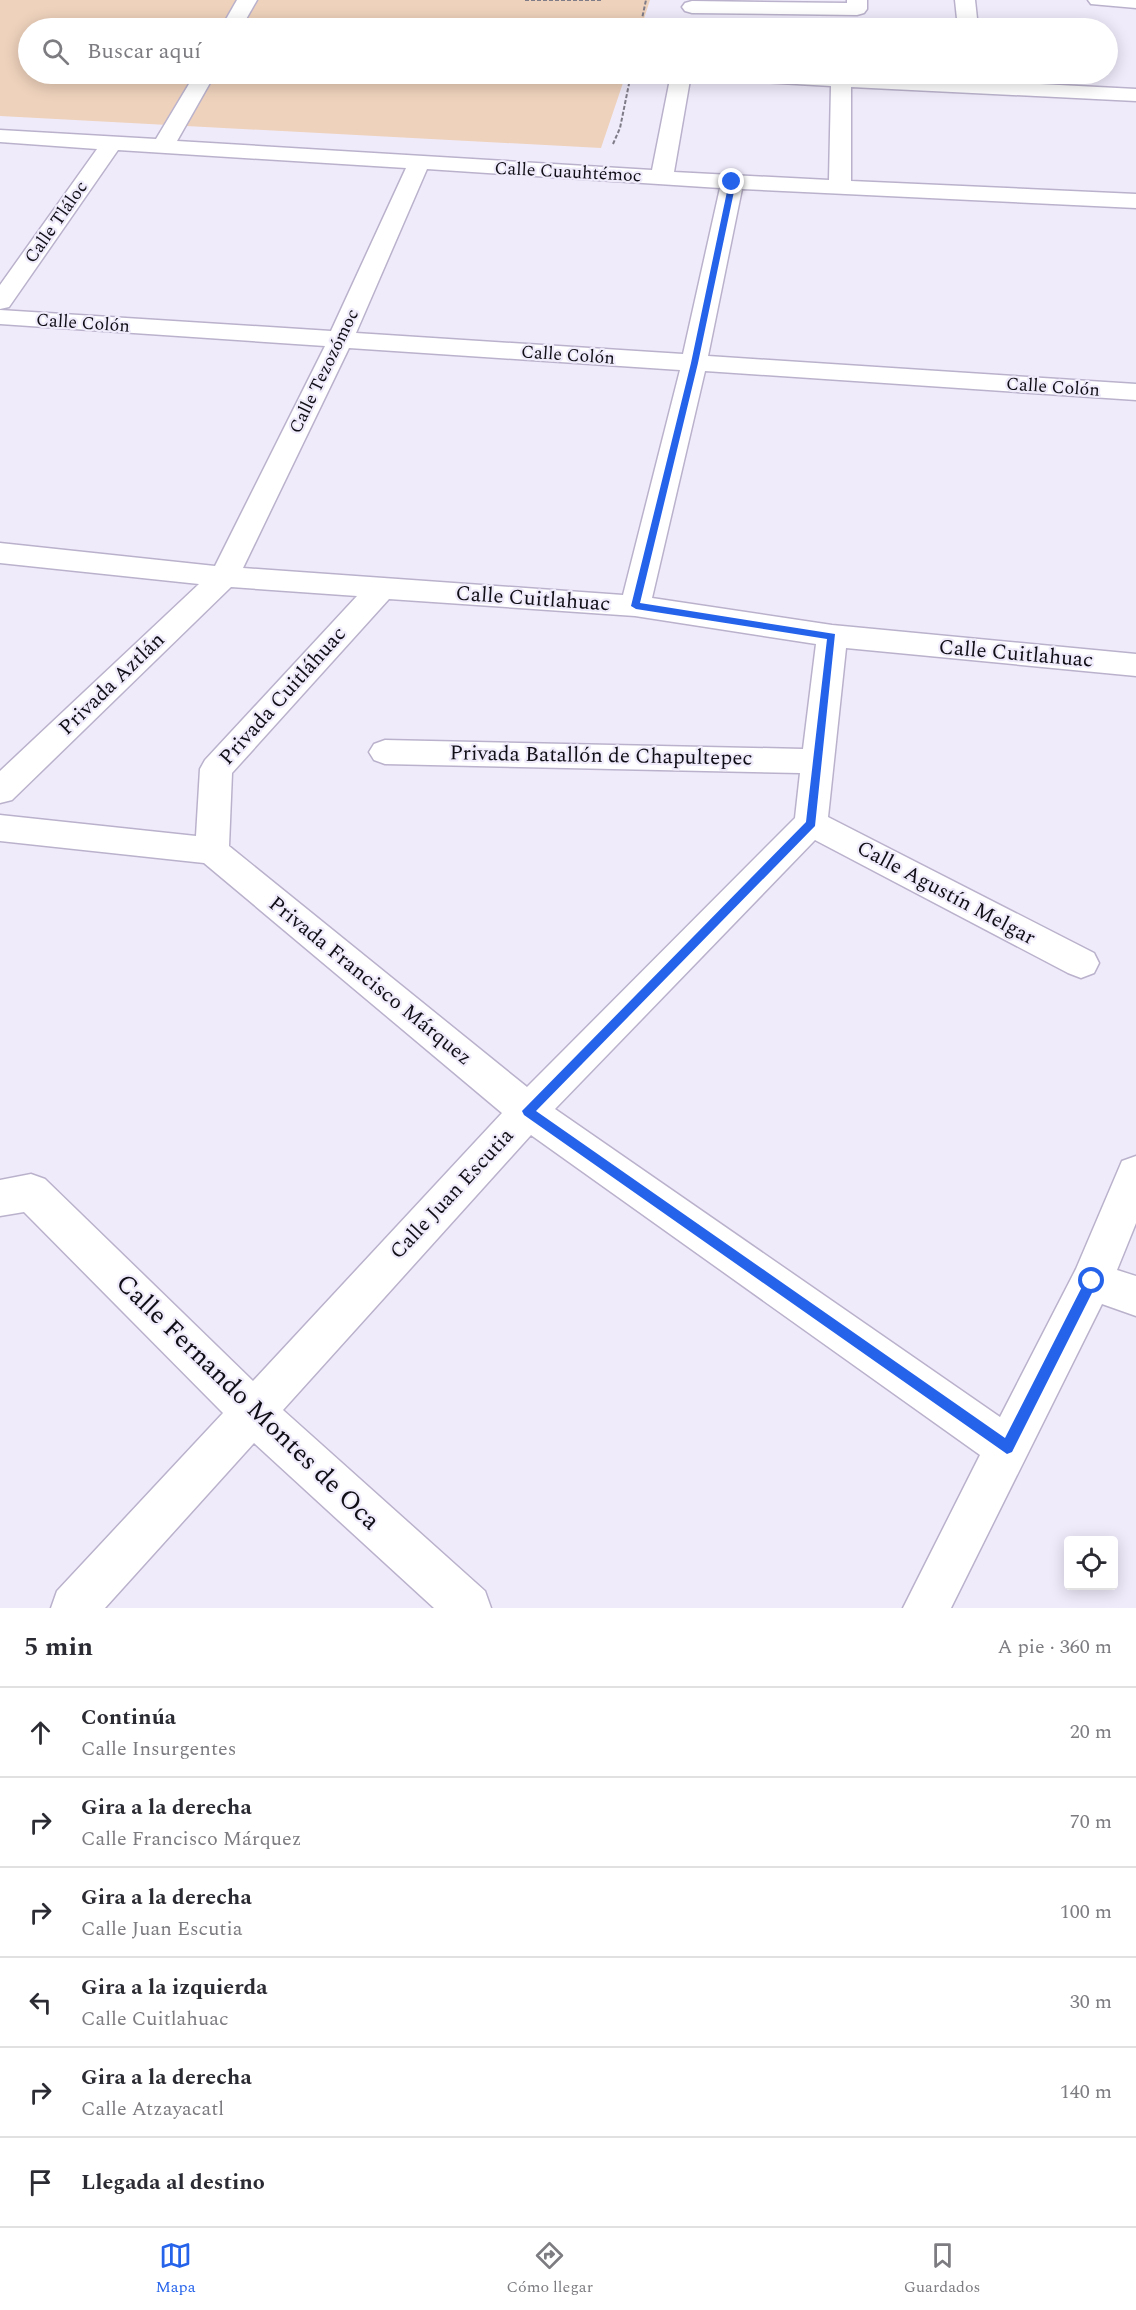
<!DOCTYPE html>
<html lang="es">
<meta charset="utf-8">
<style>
body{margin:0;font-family:Spectral,serif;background:#f7f7f7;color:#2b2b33}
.controls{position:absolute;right:18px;bottom:18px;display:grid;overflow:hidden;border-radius:6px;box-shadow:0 3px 15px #0003}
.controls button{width:54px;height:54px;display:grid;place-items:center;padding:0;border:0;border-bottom:2px solid #e1e1e2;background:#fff;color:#2b2b33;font:30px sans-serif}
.stop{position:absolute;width:18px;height:18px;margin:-14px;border:4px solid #2563eb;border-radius:50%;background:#fff}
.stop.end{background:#2563eb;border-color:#fff;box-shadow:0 2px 6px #0008}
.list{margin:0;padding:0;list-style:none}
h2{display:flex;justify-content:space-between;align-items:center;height:78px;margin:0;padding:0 24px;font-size:26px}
h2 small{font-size:20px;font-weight:400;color:#7c7c81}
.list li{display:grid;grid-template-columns:39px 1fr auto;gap:18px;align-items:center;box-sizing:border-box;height:90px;padding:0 24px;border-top:2px solid #e1e1e2}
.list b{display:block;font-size:22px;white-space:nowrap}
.list p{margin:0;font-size:20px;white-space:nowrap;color:#7c7c81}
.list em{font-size:20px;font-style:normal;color:#7c7c81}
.icon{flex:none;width:33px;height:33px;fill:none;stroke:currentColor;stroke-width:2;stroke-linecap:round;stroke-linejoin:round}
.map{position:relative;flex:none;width:1136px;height:1608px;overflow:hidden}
.search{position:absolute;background:#fff;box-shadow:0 3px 15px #0003;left:18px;right:18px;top:18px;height:66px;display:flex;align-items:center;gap:15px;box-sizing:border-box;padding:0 21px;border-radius:33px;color:#7c7c81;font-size:22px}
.sheet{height:618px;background:#fff}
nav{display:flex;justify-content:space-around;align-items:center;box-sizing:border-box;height:84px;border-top:2px solid #e1e1e2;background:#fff;font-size:16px;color:#7c7c81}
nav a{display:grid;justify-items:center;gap:3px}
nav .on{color:#2563eb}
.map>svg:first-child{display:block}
.green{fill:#eed2bc}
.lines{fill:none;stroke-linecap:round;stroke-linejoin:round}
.minor-casing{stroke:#bab2cc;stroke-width:3}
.path{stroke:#7f7c88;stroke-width:2;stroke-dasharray:4 2;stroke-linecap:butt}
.minor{fill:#fff;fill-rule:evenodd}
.route{fill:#2563eb}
.labels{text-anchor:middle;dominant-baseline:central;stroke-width:4.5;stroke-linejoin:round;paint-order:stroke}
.far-street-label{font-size:18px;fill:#100e16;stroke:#f0ebfb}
.street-label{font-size:21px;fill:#100e16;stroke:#f0ebfb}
.near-street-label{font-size:26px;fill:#100e16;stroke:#f0ebfb}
</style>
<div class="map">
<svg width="1136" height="1608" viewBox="0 0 1136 1608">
<rect width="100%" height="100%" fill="#f0ebfb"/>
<polygon class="green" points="0,0 650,0 641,28 28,28 28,74 626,74 601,148 0,116"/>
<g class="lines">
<defs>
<g id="minor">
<polygon points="237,0 257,0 241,28 221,28"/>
<polygon points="847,0 867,0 867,9 864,13 857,15 692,13 685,11 682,7 685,3 692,1 847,3"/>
<polygon points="955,0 975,0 978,28 958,28"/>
<polygon points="1088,0 1136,0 1136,8 1091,4"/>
<path d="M195,74H215L177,141L652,170L671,74H691L674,172L829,180L831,86L727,80L720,78L717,74H844L1136,89V101L851,87V181L1136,194V208L742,189L708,356L1136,384V400L705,371L652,598L832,625L1136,654V676L846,648L828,817L1094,953L1099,963L1094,973L1081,978L1068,973L815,840L555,1109L1000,1417L1076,1269L1122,1161L1136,1156V1223L1117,1270L1136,1276V1316L1102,1304L951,1608H903L980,1455L531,1135L283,1410L485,1591L491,1608H434L254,1443L105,1608H51L57,1591L223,1413L24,1212L0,1216V1180L31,1174L45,1179L253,1381L502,1113L204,863L0,841V815L196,836L200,769L205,760L357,596L231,587L12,800L0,803V771L199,584L0,563V543L215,566L325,346L0,324V310L331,331L406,168L118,150L9,307L0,309V285L97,149L0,142V130L156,139ZM427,169L720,188L683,354L356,333ZM349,348L680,370L623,595L243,568ZM389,599L635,616L816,644L803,749L385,740L374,744L369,752L374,760L385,764L800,773L795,818L527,1087L229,846L232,773Z"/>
</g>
</defs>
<use href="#minor" class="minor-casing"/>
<g class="path">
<polyline points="525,0 601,0"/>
<polyline points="640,28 646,0"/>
<polyline points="613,144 620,128 631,74"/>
</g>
<use href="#minor" class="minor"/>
</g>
<polygon class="route" points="732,180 736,182 698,363 640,603 835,634 815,826 536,1111 1005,1438 1087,1277 1096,1277 1096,1285 1012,1452 1007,1454 524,1115 522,1111 806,822 827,639 636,609 631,606 691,363 729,182"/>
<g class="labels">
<g class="far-street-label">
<text transform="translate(568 172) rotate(3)">Calle Cuauhtémoc</text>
<text transform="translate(56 222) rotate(-55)">Calle Tláloc</text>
<text transform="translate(83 323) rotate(4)">Calle Colón</text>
<text transform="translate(568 355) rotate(4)">Calle Colón</text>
<text transform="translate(324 371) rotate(-64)">Calle Tezozómoc</text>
<text transform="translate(1053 387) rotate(4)">Calle Colón</text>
</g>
<g class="street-label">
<text transform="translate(533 599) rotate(4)">Calle Cuitlahuac</text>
<text transform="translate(1016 654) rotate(5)">Calle Cuitlahuac</text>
<text transform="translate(112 684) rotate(-44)">Privada Aztlán</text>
<text transform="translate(283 696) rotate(-48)">Privada Cuitláhuac</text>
<text transform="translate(601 756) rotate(1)">Privada Batallón de Chapultepec</text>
<text transform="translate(946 893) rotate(28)">Calle Agustín Melgar</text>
<text transform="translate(370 981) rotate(39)">Privada Francisco Márquez</text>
<text transform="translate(452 1194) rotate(-47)">Calle Juan Escutia</text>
</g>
<g class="near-street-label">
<text transform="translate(248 1402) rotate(44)">Calle Fernando Montes de Oca</text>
</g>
</g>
</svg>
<div class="controls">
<button><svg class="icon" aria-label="locate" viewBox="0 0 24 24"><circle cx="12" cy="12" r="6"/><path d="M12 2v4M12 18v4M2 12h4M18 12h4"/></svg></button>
</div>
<div class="stop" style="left:1092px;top:1281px"></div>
<div class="stop end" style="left:732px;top:182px"></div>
<div class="search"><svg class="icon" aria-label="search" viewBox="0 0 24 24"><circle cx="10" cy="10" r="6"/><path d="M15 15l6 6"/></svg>Buscar aquí</div>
</div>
<section class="sheet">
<h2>5 min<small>A pie · 360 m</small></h2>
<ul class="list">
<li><svg class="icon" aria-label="ahead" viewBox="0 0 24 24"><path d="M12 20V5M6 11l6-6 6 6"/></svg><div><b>Continúa</b><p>Calle Insurgentes</p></div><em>20 m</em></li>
<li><svg class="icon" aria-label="right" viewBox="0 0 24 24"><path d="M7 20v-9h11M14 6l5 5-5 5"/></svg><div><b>Gira a la derecha</b><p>Calle Francisco Márquez</p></div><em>70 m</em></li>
<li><svg class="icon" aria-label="right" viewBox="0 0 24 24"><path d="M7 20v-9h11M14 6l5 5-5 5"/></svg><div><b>Gira a la derecha</b><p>Calle Juan Escutia</p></div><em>100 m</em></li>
<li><svg class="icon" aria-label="left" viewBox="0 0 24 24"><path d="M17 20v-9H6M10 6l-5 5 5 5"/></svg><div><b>Gira a la izquierda</b><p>Calle Cuitlahuac</p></div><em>30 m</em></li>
<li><svg class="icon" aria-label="right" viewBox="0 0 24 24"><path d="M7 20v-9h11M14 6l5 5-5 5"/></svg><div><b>Gira a la derecha</b><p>Calle Atzayacatl</p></div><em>140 m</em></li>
<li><svg class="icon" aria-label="arrive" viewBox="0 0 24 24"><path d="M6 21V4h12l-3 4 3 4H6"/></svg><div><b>Llegada al destino</b></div></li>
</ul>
</section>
<nav>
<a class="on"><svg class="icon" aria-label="map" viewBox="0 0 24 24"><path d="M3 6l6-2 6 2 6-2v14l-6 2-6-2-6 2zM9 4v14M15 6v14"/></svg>Mapa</a>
<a><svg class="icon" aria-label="directions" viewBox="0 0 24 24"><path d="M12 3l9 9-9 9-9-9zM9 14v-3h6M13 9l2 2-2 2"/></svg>Cómo llegar</a>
<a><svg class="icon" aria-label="saved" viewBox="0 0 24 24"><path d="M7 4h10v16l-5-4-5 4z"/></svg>Guardados</a>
</nav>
